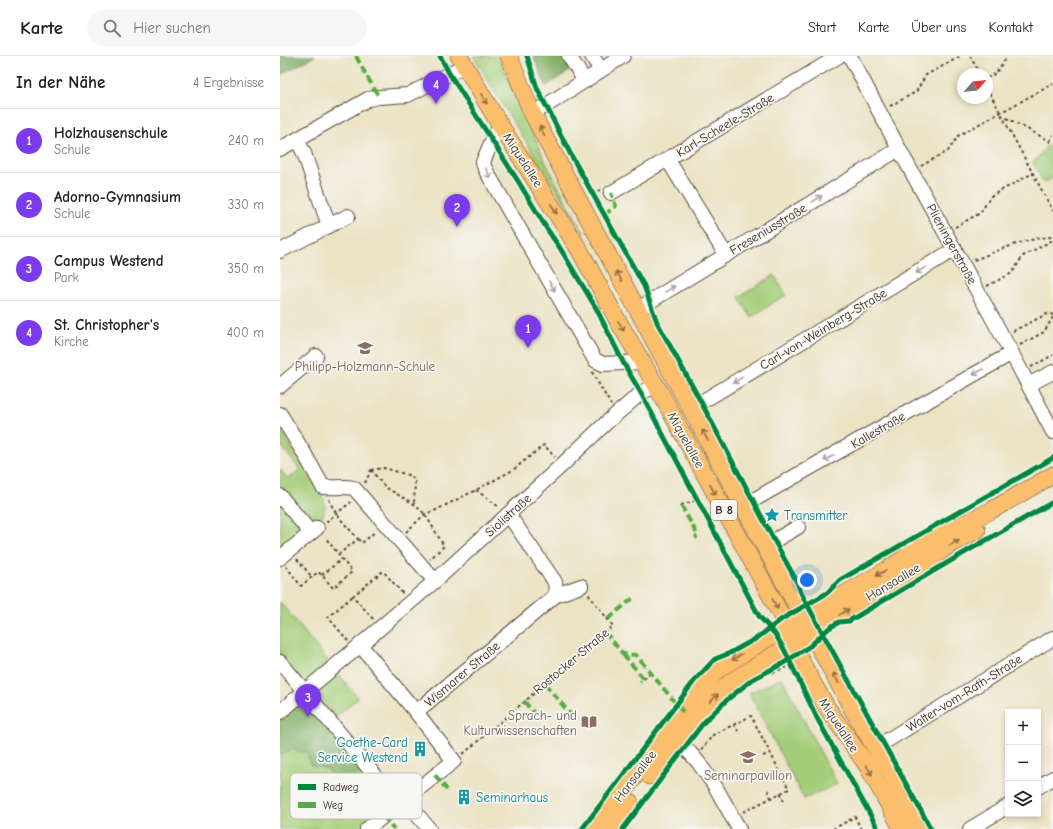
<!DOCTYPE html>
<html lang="de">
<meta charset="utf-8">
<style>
body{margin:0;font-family:"Comic Neue",sans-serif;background:#f6f6f6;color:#222}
.controls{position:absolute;right:12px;bottom:12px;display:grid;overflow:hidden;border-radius:0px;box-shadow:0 2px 6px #0003}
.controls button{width:36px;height:36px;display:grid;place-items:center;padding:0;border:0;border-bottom:1px solid #e0e0e0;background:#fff;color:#222;font:20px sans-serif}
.compass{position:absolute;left:677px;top:12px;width:36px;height:36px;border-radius:50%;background:#fff;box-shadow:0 2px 6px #0003;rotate:63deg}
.you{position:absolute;left:527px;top:524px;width:14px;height:14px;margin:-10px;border:3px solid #fff;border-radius:50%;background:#1a73e8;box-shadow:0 0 0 6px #1a73e833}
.badge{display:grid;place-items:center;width:26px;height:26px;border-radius:50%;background:#7c3aed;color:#fff;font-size:13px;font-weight:700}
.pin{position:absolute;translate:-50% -33px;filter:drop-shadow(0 1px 2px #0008)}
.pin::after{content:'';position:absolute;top:21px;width:14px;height:12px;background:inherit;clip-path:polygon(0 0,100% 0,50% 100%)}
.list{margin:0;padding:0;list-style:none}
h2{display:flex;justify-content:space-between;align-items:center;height:52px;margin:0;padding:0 16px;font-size:17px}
h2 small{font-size:13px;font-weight:400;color:#767676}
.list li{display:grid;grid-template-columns:26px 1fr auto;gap:12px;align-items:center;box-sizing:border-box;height:64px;padding:0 16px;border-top:1px solid #e0e0e0}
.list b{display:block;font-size:15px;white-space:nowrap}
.list p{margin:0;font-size:13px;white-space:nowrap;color:#767676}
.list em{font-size:13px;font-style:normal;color:#767676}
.icon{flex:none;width:22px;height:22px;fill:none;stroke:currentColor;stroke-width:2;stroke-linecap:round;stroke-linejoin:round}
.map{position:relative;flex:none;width:773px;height:773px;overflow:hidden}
header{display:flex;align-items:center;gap:24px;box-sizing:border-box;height:56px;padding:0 20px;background:#fff;border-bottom:1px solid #e0e0e0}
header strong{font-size:19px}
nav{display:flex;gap:22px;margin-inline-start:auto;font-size:14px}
.search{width:280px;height:36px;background:#f6f6f6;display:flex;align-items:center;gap:10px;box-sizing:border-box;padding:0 14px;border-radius:22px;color:#767676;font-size:15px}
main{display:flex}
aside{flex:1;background:#fff}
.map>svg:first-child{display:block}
.green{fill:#a5ce7a;stroke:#707c4c}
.forest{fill:#84b16a;stroke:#606e44}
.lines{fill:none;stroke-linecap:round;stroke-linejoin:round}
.minor-casing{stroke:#564637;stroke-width:16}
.major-casing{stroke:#564637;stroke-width:18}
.path{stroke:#564637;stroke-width:2;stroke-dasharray:3 3;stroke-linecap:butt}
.minor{stroke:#fff;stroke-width:14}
.major{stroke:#fabe6d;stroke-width:17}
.quiet{stroke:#55ab43;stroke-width:4;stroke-dasharray:8 4;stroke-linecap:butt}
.cycleway-casing{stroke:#f6f6f2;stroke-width:8}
.cycleway{stroke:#00873e;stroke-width:5}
.oneway{stroke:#916d42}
.oneway2{stroke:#a79f9a}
.labels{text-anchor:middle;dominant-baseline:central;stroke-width:3.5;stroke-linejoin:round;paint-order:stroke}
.shield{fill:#f6f6f2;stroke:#73675e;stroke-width:1}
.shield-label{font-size:12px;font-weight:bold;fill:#3b2a1e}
.street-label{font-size:13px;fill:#3b2a1e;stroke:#f6f6f2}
.education-label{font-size:13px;fill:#785e54;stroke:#f6f6f2}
.culture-label{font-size:13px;fill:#0d838f;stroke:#f6f6f2;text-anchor:start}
.key{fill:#f6f6f2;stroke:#beb9b2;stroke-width:1}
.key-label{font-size:11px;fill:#3b2a1e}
</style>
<header>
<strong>Karte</strong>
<div class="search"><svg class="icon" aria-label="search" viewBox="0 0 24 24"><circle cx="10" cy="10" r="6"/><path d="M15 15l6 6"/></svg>Hier suchen</div>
<nav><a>Start</a><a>Karte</a><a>Über uns</a><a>Kontakt</a></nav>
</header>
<main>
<aside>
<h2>In der Nähe<small>4 Ergebnisse</small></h2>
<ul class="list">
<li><span class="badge">1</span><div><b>Holzhausenschule</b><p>Schule</p></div><em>240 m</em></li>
<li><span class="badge">2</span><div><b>Adorno-Gymnasium</b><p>Schule</p></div><em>330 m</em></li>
<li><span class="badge">3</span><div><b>Campus Westend</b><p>Park</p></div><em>350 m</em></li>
<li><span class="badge">4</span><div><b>St. Christopher's</b><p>Kirche</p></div><em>400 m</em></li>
</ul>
</aside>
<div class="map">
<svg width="773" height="773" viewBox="0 0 773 773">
<rect width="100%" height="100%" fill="#f6f6f2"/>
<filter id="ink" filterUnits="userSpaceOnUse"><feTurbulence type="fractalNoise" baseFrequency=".025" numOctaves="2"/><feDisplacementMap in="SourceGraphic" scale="8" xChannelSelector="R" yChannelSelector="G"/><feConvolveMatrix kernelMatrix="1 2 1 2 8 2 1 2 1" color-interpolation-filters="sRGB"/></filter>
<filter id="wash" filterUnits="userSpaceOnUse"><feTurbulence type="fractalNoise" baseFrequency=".012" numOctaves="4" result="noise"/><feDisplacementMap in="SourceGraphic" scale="16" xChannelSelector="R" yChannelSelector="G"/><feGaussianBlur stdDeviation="0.9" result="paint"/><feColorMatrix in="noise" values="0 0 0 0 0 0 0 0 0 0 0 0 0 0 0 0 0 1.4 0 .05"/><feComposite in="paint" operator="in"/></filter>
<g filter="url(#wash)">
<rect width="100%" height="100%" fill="#ece3c5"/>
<g class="green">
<polygon points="193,0 218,0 267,109 304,178 234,67"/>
<polygon points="767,90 773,93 773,122 764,127 753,107"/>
<polygon points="494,219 506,239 471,261 459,241"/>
<polygon points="0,372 44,444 45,451 43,459 0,495 0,413 8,423 20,414 0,388"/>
<polygon points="0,546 78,642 50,666 118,748 88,773 0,773 0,656 25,636 0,606"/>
<polygon points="502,622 557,728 524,743 469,637"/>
</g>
<g class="forest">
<polygon points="0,0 35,0 0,19"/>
<polygon points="253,0 282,0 291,14 266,30"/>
<path d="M24,642L83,713L68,726L63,739L58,740C52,731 50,723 49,713L41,712L30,708L27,696H19L13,693L0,699V661Z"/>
</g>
</g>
<g filter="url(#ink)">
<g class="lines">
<defs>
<g id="minor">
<polyline points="289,0 305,25"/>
<polyline points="312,0 321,14"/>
<polyline points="570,0 619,93 730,294 773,376"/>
<polyline points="252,57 267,49 343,0"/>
<polyline points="220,69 212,85 203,106 205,113 315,304 323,308 363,306"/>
<polyline points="17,84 24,97 49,170"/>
<polyline points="0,93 88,43 99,41 128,39 184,10"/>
<polyline points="388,104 446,199"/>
<polyline points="331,137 559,0"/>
<polyline points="0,195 68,160"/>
<polyline points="358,255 369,246 619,93"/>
<polyline points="748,329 773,316"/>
<polyline points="0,330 36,300"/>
<polyline points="410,353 675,193"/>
<path d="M0,358L24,397L43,431C54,432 63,430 74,432L155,525"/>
<polyline points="0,440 31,477"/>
<polyline points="463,450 732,297"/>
<polyline points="228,458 275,526 276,539"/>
<polyline points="485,490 518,471"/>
<polyline points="0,502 37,472"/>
<polyline points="80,589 136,656 174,705 87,773"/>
<polyline points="0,606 112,740 131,751 149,773"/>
<polyline points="0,656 72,596 155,525 282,409 326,367 361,337 376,329"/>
<polyline points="136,656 276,539 301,530"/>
<polyline points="399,684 418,706 435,730 459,773"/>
<polyline points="595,692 773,582"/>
<polyline points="758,731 773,722"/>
<polyline points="690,773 728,750"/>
</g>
<g id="major">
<polyline points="179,0 220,69 299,193 338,265 381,338 442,450 501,559 521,605 530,622 546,650 588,711 622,773"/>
<polyline points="229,0 252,57 271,93 574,656 611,718 639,773"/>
<polyline points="370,720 419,657 449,627 539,571 640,511 668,490 697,474"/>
<polyline points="315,773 418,637 437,614 488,582 607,514 649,485 712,454 773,419"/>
<polyline points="330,773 350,746"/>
</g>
</defs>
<use href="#minor" class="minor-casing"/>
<use href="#major" class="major-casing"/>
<g class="path">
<polyline points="690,0 700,18"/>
<polyline points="707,22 716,17 727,0"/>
<polyline points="707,32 773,155"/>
<polyline points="610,50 636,36 646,19 681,0"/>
<polyline points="721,59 773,87"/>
<polyline points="770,85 773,79"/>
<polyline points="641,110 668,95 679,79 773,28"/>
<polyline points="312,138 320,134"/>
<polyline points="675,171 700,157 711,140 753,117"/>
<path d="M694,204C720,194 745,182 773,181"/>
<polyline points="707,230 732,217 743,200 773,184"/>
<polyline points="733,275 769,257 773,259"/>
<polyline points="740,289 764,276 773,261"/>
<polyline points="751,311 773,299"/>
<polyline points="312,316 331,349"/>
<polyline points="91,414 105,431 134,448 145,458 164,490 150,503"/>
<polyline points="91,414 104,412 118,416 131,420 135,425 134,448"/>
<polyline points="85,427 91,414"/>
<polyline points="196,434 219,451"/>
<path d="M49,443C54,458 67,470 78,483L59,498"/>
<polyline points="401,449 418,444"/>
<polyline points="46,466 71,446"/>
<polyline points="126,476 145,458 154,455 196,434 233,414 264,389 275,401"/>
<polyline points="78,483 82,487 96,475"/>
<polyline points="17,503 32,521"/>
<polyline points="6,510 21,530 38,516 42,519 53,532 72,516 45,481"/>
<polyline points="42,519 62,503"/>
<polyline points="93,563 73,540 103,515 123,538"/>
<polyline points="68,585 48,561 73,540"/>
<polyline points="493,617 504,612 509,611"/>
<polyline points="364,623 370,617"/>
<polyline points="454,668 458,675"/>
<polyline points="421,694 433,679 471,660 509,733 463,756"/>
<polyline points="183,698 333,570 308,538"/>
<polyline points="483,700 490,697"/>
<polyline points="442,722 453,716"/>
<polyline points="488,734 491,742"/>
<polyline points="500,737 505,747"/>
<polyline points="553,773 575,761 581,773"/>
</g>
<use href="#minor" class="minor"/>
<use href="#major" class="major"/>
<g class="quiet">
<polyline points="76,0 85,17 99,41"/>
<polyline points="324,159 336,150 331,137"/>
<polyline points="401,449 418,480 415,482"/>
<polyline points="328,563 353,542"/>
<polyline points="325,576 343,598 356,599 403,656"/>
<polyline points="343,598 364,623 360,626"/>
<polyline points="265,628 291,659"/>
<polyline points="244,645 256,660"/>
<polyline points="155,719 167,734"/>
<polyline points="103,760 114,773"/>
</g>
<defs>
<g id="cycleway">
<polyline points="160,0 169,17 238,125 267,173 280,192 316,252 344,308 361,337 479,560 495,578 504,593 537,662 598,773"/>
<polyline points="247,0 257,32 291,99 364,230 377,266 421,346 494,484 517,526 521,537 560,609 651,773"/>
<polyline points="302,773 415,624 435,603 450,597 477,582 502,563 547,537 560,524 773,402"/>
<polyline points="343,773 424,666 448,643 473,623 502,608 530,590 549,572 559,566 569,565 689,494 773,446"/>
</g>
</defs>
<use href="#cycleway" class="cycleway-casing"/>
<use href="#cycleway" class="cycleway"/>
</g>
<defs><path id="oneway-shaft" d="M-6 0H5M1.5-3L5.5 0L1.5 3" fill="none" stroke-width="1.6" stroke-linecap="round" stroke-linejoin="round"/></defs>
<g class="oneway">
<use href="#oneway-shaft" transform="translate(204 43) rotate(59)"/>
<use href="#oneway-shaft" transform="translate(262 75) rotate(-117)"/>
<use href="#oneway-shaft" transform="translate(274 153) rotate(58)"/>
<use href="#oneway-shaft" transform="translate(339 220) rotate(-118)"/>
<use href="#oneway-shaft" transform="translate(341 270) rotate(60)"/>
<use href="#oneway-shaft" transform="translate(425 379) rotate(-118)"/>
<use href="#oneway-shaft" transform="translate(433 434) rotate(61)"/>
<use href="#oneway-shaft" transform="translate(674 487) rotate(-30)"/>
<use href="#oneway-shaft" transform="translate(601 517) rotate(150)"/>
<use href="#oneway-shaft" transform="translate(495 548) rotate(62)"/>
<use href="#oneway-shaft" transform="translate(564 556) rotate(-31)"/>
<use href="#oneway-shaft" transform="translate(457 601) rotate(147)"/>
<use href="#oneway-shaft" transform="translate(556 622) rotate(-118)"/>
<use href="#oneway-shaft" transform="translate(434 642) rotate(-45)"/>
<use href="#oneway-shaft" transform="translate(589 714) rotate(59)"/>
</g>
<g class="oneway2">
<use href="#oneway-shaft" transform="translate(208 117) rotate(63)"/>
<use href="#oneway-shaft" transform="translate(537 143) rotate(-31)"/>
<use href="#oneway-shaft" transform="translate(641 214) rotate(149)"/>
<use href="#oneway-shaft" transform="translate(272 230) rotate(60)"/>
<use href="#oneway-shaft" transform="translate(390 233) rotate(-32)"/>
<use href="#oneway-shaft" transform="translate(698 316) rotate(150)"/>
<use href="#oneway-shaft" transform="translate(458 324) rotate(149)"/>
<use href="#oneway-shaft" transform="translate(549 402) rotate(150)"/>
</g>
</g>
<defs>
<symbol id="school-bare" viewBox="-9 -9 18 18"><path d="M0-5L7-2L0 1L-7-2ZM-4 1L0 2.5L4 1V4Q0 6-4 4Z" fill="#8d6e63" stroke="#f6f6f2" stroke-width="2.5" paint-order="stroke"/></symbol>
<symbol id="sight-bare" viewBox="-9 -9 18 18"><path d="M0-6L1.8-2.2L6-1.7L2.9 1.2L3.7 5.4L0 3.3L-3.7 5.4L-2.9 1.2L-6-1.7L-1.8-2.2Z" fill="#0f9aa8" stroke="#f6f6f2" stroke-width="2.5" paint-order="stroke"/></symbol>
<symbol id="library-bare" viewBox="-9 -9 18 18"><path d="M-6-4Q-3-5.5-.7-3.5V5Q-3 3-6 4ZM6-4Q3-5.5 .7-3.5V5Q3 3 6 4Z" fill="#8d6e63" stroke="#f6f6f2" stroke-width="2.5" paint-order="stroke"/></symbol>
<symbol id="building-bare" viewBox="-9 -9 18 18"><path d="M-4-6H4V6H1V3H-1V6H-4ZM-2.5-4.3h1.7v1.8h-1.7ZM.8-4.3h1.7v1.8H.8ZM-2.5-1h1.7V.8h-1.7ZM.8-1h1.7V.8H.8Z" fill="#0f9aa8" stroke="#f6f6f2" stroke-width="2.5" paint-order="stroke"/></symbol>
<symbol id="university-bare" viewBox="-9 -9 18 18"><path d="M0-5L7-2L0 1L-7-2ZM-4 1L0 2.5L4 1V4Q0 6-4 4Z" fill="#8d6e63" stroke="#f6f6f2" stroke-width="2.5" paint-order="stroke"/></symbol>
</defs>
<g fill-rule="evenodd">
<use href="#school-bare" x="74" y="281" width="22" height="22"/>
<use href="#sight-bare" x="481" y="448" width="22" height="22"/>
<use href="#library-bare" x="298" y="655" width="22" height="22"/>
<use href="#building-bare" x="129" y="682" width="22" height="22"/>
<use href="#university-bare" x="457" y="690" width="22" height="22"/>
<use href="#building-bare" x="173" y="730" width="22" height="22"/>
</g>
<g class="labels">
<rect class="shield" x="431" y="444" width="26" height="20" rx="3"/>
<g class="shield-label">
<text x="444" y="454">B 8</text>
</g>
<g class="street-label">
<text transform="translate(445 69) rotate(-31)">Karl-Scheele-Straße</text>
<text transform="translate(243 104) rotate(57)">Miquelallee</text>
<text transform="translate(488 173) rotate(-31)">Freseniusstraße</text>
<text transform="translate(672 188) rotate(61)">Plieningerstraße</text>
<text transform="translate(543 273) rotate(-31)">Carl-von-Weinberg-Straße</text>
<text transform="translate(598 374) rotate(-30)">Kallestraße</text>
<text transform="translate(406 384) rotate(61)">Miquelallee</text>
<text transform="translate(228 459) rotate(-42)">Siolistraße</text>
<text transform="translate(613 526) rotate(-31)">Hansaallee</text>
<text transform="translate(291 605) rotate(-40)">Rostocker Straße</text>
<text transform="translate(182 618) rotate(-40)">Wismarer Straße</text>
<text transform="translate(684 637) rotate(-32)">Walter-vom-Rath-Straße</text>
<text transform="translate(559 669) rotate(57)">Miquelallee</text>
<text transform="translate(355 720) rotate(-53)">Hansaallee</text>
</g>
<g class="education-label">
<text x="85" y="310">Philipp-Holzmann-Schule</text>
<text x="297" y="659" text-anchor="end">Sprach- und<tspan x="297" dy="15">Kulturwissenschaften</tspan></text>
<text x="468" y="719">Seminarpavillon</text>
</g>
<g class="culture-label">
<text x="504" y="459">Transmitter</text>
<text x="128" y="686" text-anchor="end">Goethe-Card<tspan x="128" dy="15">Service Westend</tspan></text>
<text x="196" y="741">Seminarhaus</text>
</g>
</g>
<rect x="10" y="717" width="132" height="46" rx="6" class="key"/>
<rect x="18" y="728" width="18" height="6" fill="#00873e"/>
<rect x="18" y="746" width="18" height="6" fill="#55ab43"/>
<g class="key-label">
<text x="43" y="735">Radweg</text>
<text x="43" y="753">Weg</text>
</g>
</svg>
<div class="controls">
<button>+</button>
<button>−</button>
<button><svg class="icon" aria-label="layers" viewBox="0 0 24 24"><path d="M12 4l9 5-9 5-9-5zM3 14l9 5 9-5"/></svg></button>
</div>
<svg class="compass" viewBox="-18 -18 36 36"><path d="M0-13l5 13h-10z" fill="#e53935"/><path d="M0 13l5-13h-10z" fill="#767676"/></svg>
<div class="you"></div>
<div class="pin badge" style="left:248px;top:292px">1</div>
<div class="pin badge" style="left:177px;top:171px">2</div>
<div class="pin badge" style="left:28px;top:661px">3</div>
<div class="pin badge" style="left:156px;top:48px">4</div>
</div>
</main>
